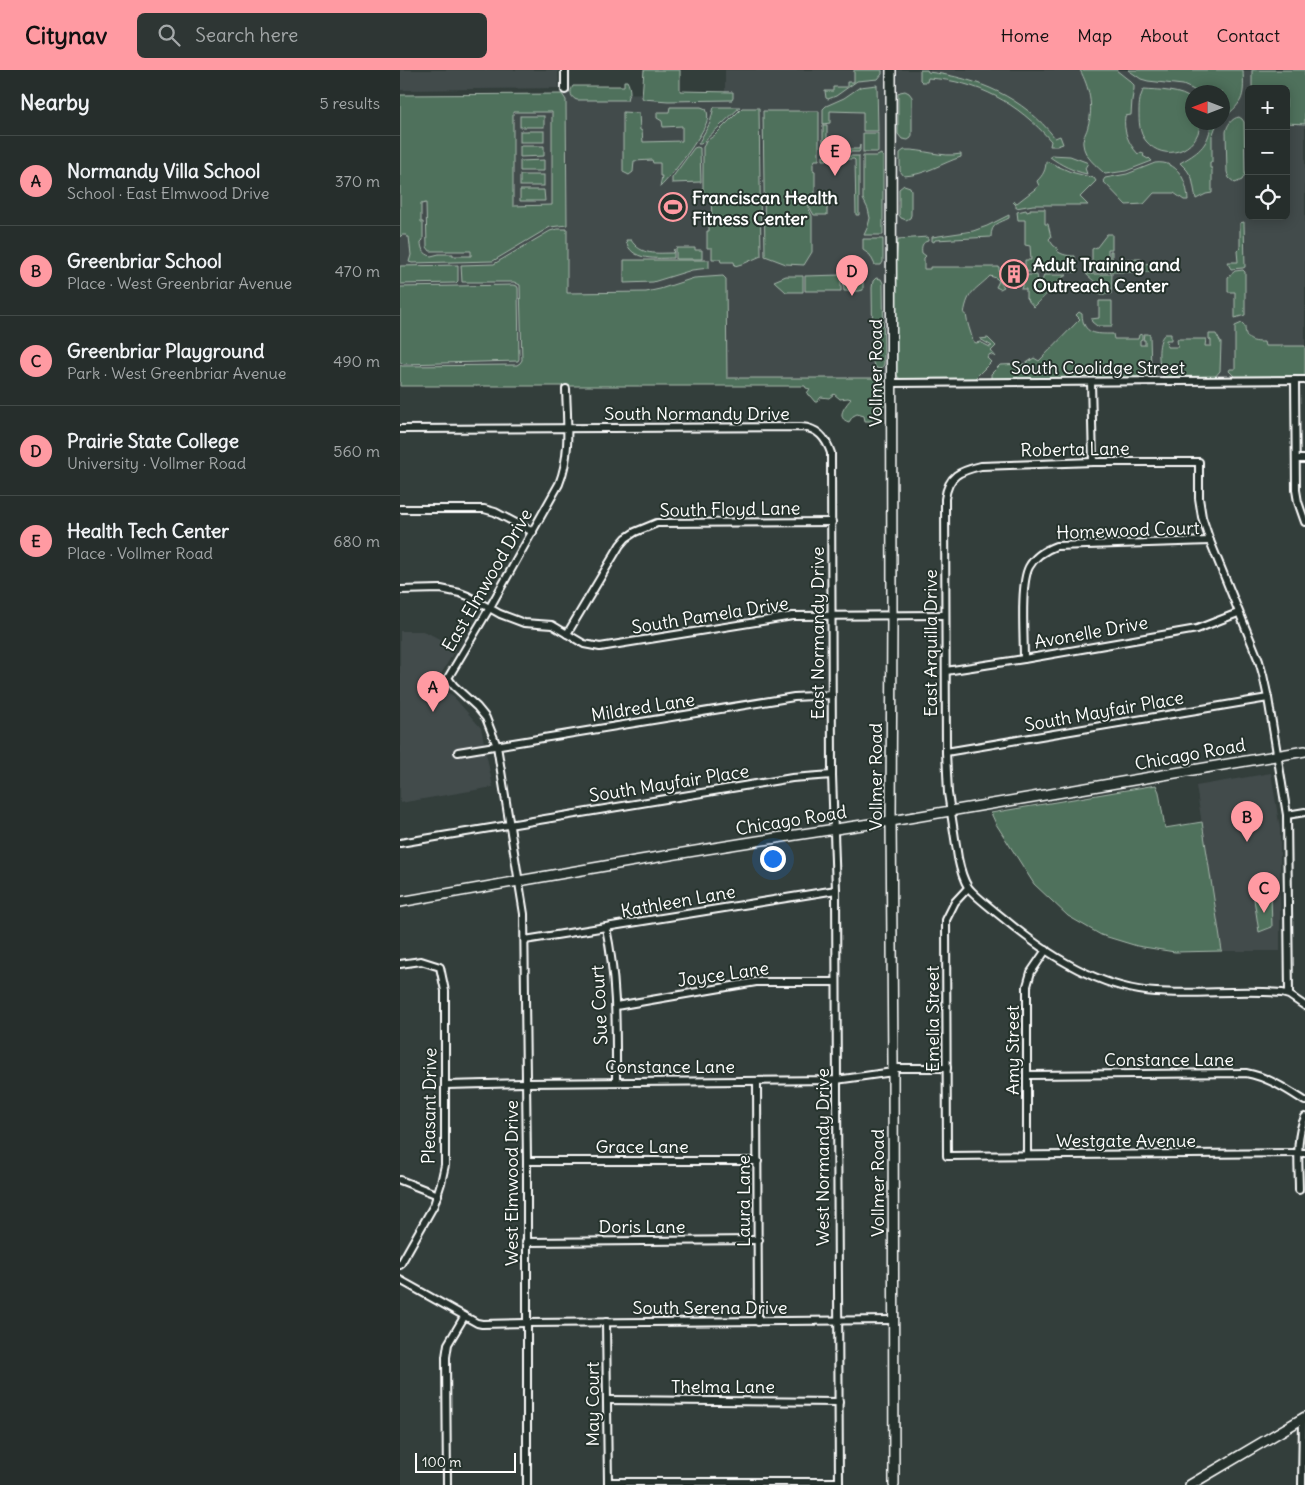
<!DOCTYPE html>
<meta charset="utf-8">
<style>
body{margin:0;font-family:Delius,sans-serif;background:#2e3634;color:#f1f3f6}
.controls{position:absolute;right:15px;top:15px;display:grid;overflow:hidden;border-radius:8px;box-shadow:0 2px 12px #0003}
.controls button{width:45px;height:45px;display:grid;place-items:center;padding:0;border:0;border-bottom:1px solid #424a48;background:#262e2c;color:#f1f3f6;font:25px sans-serif}
.compass{position:absolute;left:785px;top:15px;width:45px;height:45px;border-radius:50%;background:#262e2c;box-shadow:0 2px 12px #0003;rotate:270deg}
.scale{position:absolute;left:15px;bottom:12px;width:101px;box-sizing:border-box;padding-left:5px;border:2px solid #fff;border-top:0;font-size:14px;line-height:18px;white-space:nowrap;color:#fff;-webkit-text-stroke:4px #26332d;paint-order:stroke}
.you{position:absolute;left:372px;top:788px;width:18px;height:18px;margin:-12px;border:4px solid #fff;border-radius:50%;background:#1a73e8;box-shadow:0 0 0 8px #1a73e833}
.badge{display:grid;place-items:center;width:32px;height:32px;border-radius:50%;background:#ff9aa2;color:#111;font-size:16px;font-weight:700}
.pin{position:absolute;translate:-50% -41px;filter:drop-shadow(0 1px 2px #0008)}
.pin::after{content:'';position:absolute;top:26px;width:18px;height:15px;background:inherit;clip-path:polygon(0 0,100% 0,50% 100%)}
.list{margin:0;padding:0;list-style:none}
h2{display:flex;justify-content:space-between;align-items:center;height:65px;margin:0;padding:0 20px;font-size:21px}
h2 small{font-size:16px;font-weight:400;color:#a4a8a9}
.list li{display:grid;grid-template-columns:32px 1fr auto;gap:15px;align-items:center;box-sizing:border-box;height:90px;padding:0 20px;border-top:1px solid #424a48}
.list b{display:block;font-size:19px;white-space:nowrap}
.list p{margin:0;font-size:16px;white-space:nowrap;color:#a4a8a9}
.list em{font-size:16px;font-style:normal;color:#a4a8a9}
.icon{flex:none;width:28px;height:28px;fill:none;stroke:currentColor;stroke-width:2;stroke-linecap:round;stroke-linejoin:round}
.map{position:relative;flex:none;width:905px;height:1415px;overflow:hidden}
header{display:flex;align-items:center;gap:30px;box-sizing:border-box;height:70px;padding:0 25px;background:#ff9aa2;color:#111}
header strong{font-size:24px}
nav{display:flex;gap:28px;margin-inline-start:auto;font-size:18px}
.search{width:350px;height:45px;background:#2e3634;display:flex;align-items:center;gap:12px;box-sizing:border-box;padding:0 18px;border-radius:8px;color:#a4a8a9;font-size:19px}
main{display:flex}
aside{flex:1;background:#262e2c}
.map>svg:first-child{display:block}
.built{fill:#424b4c;fill-rule:evenodd}
.green{fill:#4f715b;stroke:#a7b8ad;fill-rule:evenodd}
.lines{fill:none;stroke-linecap:round;stroke-linejoin:round}
.street-casing{stroke:#fff;stroke-width:10}
.secondary-casing{stroke:#fff;stroke-width:12}
.street{stroke:#26332d;stroke-width:6}
.secondary{stroke:#26332d;stroke-width:9}
.labels{text-anchor:middle;dominant-baseline:central;stroke-width:4;stroke-linejoin:round;paint-order:stroke}
.poi-label{font-size:18px;font-weight:bold;fill:#fff;stroke:#26332d;text-anchor:start}
.street-label{font-size:18px;fill:#fff;stroke:#26332d}
</style>
<header>
<strong>Citynav</strong>
<div class="search"><svg class="icon" aria-label="search" viewBox="0 0 24 24"><circle cx="10" cy="10" r="6"/><path d="M15 15l6 6"/></svg>Search here</div>
<nav><a>Home</a><a>Map</a><a>About</a><a>Contact</a></nav>
</header>
<main>
<aside>
<h2>Nearby<small>5 results</small></h2>
<ul class="list">
<li><span class="badge">A</span><div><b>Normandy Villa School</b><p>School · East Elmwood Drive</p></div><em>370 m</em></li>
<li><span class="badge">B</span><div><b>Greenbriar School</b><p>Place · West Greenbriar Avenue</p></div><em>470 m</em></li>
<li><span class="badge">C</span><div><b>Greenbriar Playground</b><p>Park · West Greenbriar Avenue</p></div><em>490 m</em></li>
<li><span class="badge">D</span><div><b>Prairie State College</b><p>University · Vollmer Road</p></div><em>560 m</em></li>
<li><span class="badge">E</span><div><b>Health Tech Center</b><p>Place · Vollmer Road</p></div><em>680 m</em></li>
</ul>
</aside>
<div class="map">
<svg width="905" height="1415" viewBox="0 0 905 1415">
<rect width="100%" height="100%" fill="#333e3b"/>
<filter id="ink" filterUnits="userSpaceOnUse"><feTurbulence type="fractalNoise" baseFrequency=".02" numOctaves="2"/><feDisplacementMap in="SourceGraphic" scale="10" xChannelSelector="R" yChannelSelector="G"/><feConvolveMatrix kernelMatrix="1 2 1 2 8 2 1 2 1" color-interpolation-filters="sRGB"/></filter>
<g filter="url(#ink)">
<g class="built">
<polygon points="0,0 158,0 159,18 0,20"/>
<path d="M325,0H905V305L484,307V316H0V25L325,23ZM849,19H886V146H849ZM792,22H822V52H792Z"/>
<polygon points="0,561 22,561 28,563 56,578 40,606 45,621 52,625 81,658 93,717 0,733"/>
<polygon points="871,703 880,759 880,881 822,881 796,716"/>
</g>
<g class="green">
<polygon points="244,0 280,0 280,21 333,22 333,28 332,30 268,31 243,29 242,27"/>
<polygon points="454,0 482,0 482,4 478,9 457,11 436,26 428,29 426,28 425,21 433,21 433,17 447,17 447,12 454,12"/>
<path d="M520,0H527L528,2C578,8 623,27 655,68L660,66L663,74L657,76H650L651,71C618,33 578,11 528,8L527,12H522L520,10Z"/>
<path d="M680,0H716L730,11L734,15V19L732,30L731,45L725,46C723,61 728,73 738,84L742,82L744,85L743,86L748,89L749,88L752,91L726,101L705,104C697,96 684,87 683,74C682,68 687,62 688,56C694,36 689,17 680,0Z"/>
<path d="M728,0H843C844,25 845,32 823,48L822,22H797L792,19L783,15L748,11L741,9Z"/>
<polygon points="852,0 905,0 905,54 886,53 886,19 852,19"/>
<path d="M224,11H227C229,14 230,19 230,23L228,26L227,30H177C171,28 169,22 173,16H224Z"/>
<polygon points="477,15 478,61 463,61 463,42 430,41 430,53 423,54 423,39 426,36 444,28 460,17"/>
<path d="M744,19C757,20 783,20 792,30V52L800,53V54C798,81 764,93 746,71C739,63 739,51 739,41C739,34 740,25 744,19Z"/>
<polygon points="505,21 509,23 512,27 512,65 511,68 508,70 502,69 498,64 498,24 500,22"/>
<path d="M162,24L166,30L167,155L150,157L93,191L12,193L9,192L11,185L9,167H7L6,165H2L0,167V25ZM113,42H152V135L113,136ZM26,133L27,177L30,181H71V186H53V184H39L31,186C24,184 21,179 21,172L23,170V152H21V134Z"/>
<path d="M270,37H301L306,39C308,43 308,47 307,51C303,65 271,107 260,117L262,106H260V93H253L252,90L234,91L233,102L229,105L223,102V42L239,43L240,60L242,61L243,72L282,71V56L263,57L262,51L257,48V42H269Z"/>
<polygon points="314,37 340,37 301,74 298,74 310,53"/>
<polygon points="342,38 359,38 361,186 345,193 335,196 334,192 321,192 320,189 312,189 312,178 307,178 307,161 309,161 309,149 312,149 311,127 310,125 308,127 302,127 302,123 303,122 303,77 305,74 305,72 315,65"/>
<polygon points="363,41 419,41 419,90 415,90 413,94 413,100 415,101 415,134 427,135 427,145 414,145 407,133 406,133 412,146 412,182 404,195 386,194 365,186"/>
<rect x="120" y="46" width="24" height="11"/>
<path d="M839,47L842,49L844,52L845,104L842,110L835,113L829,108L827,102L826,62C827,55 832,48 839,47Z"/>
<path d="M808,53H817L813,64L812,65V92H810V98H812V123L806,124L796,129L792,108L787,100L780,93C797,83 808,77 811,55L808,54Z"/>
<polygon points="423,55 427,55 427,73 438,73 438,79 459,79 460,75 460,80 459,82 423,82"/>
<rect x="120" y="61" width="24" height="11"/>
<rect x="463" y="63" width="15" height="19"/>
<polygon points="120,76 144,76 144,86 120,87"/>
<polygon points="297,77 300,78 300,81 301,112 272,113 272,108 294,78"/>
<path d="M504,80C523,79 542,88 561,84V87C542,93 525,105 504,106L500,101V83Z"/>
<polygon points="481,84 483,87 483,165 464,165 468,156 470,148 468,139 463,129 463,86 477,86"/>
<path d="M651,85L670,86L686,92L688,93L685,98L687,104C673,101 661,95 650,87Z"/>
<polygon points="423,86 459,86 459,145 456,145 455,90 454,89 427,89 427,90 423,90"/>
<polygon points="144,90 144,101 120,101 120,91"/>
<path d="M646,91L671,102L694,108L696,111L680,127L688,135H633L616,138V135L613,132L614,131L617,133L639,116L637,111C643,105 646,100 646,91Z"/>
<path d="M755,93C778,90 787,111 788,130H784L774,123H754L744,134L726,135L703,111L705,108L727,104Z"/>
<rect x="120" y="105" width="24" height="11"/>
<polygon points="504,115 510,117 511,120 511,145 510,148 506,150 501,148 499,145 499,119"/>
<polygon points="120,120 144,120 145,131 120,131"/>
<path d="M630,139H645V154H648L651,167L649,169L653,175L658,179L657,181C662,185 669,186 675,186V192L670,193L669,198L670,200L675,199L676,202H644L641,194L637,200H633V202H627V200H625V190H631L630,176L625,175V150H618L617,142L626,140L627,142L630,141Z"/>
<path d="M609,145V148C600,153 591,153 591,167L535,170L534,172L532,171V167L573,161L587,156Z"/>
<polygon points="844,152 845,197 843,198 831,199 827,192 838,192 837,181 840,178 840,153"/>
<path d="M157,159H167V223L246,222L260,219L294,208L323,206L326,209V213L327,308H479C487,312 484,327 484,336L480,337L477,347L471,351H465L464,346L457,344L453,346L449,352C435,348 445,336 451,329L448,328L440,329L434,324L429,328L421,327L417,332H415L410,326L408,325L407,323L410,319L406,318L405,316H0V295L2,296L117,295L120,293L122,290L120,215L114,212H62L61,195L94,194L150,161Z"/>
<polygon points="707,164 712,164 712,179 708,179 708,202 692,202 692,179 697,177"/>
<path d="M528,167V171C522,172 521,177 522,183L526,186L524,188V199H530V197H599L600,212L604,217L600,219L596,217L599,211L596,208L590,206C575,221 568,220 564,244H566C567,254 571,262 573,271L576,273L580,272L590,277L592,276L580,269L588,268L596,276L591,281L596,287L590,284L587,288L591,292L573,310H503L499,308L496,304L495,208L498,169Z"/>
<polygon points="463,169 483,169 483,192 481,195 475,195 470,185 463,180"/>
<path d="M226,170H231C241,186 257,183 273,183L274,179V188C258,188 230,192 226,170Z"/>
<polygon points="276,178 295,178 295,180 302,180 302,189 276,189"/>
<polygon points="710,181 712,181 712,193 721,193 722,189 741,189 741,194 758,193 755,196 757,202 710,202"/>
<polygon points="224,190 309,190 309,198 292,200 253,212 224,213"/>
<polygon points="58,195 58,211 56,213 0,214 0,196"/>
<polygon points="843,200 845,202 845,245 835,248 835,222 828,222 828,207 835,201"/>
<polygon points="712,204 711,224 699,224 696,213 686,204"/>
<polygon points="441,205 441,221 405,221 405,206"/>
<polygon points="627,205 637,205 638,210 642,211 644,205 667,205 663,207 634,237 626,228 626,219 621,219 623,213 621,209 627,207"/>
<polygon points="386,206 403,206 403,222 386,222 374,211"/>
<path d="M443,206C452,205 459,204 463,212V220L459,221H444Z"/>
<polygon points="476,208 481,209 483,213 484,294 482,298 479,299 475,297 473,293 472,218 473,211"/>
<polygon points="113,215 117,216 118,218 119,289 118,291 4,294 0,292 0,217"/>
<polygon points="699,231 712,231 712,256 697,256 692,252 691,249 699,248"/>
<path d="M679,242L682,244C683,265 696,264 713,264L714,269H738L739,265L742,264V269L740,270V275H745V270H743L744,264H748L750,265L751,301L746,308L591,309V304L600,295L625,294L634,288L639,291L680,249L676,245Z"/>
<path d="M842,253L845,256C845,270 851,272 864,272L865,276H905V306L835,307L829,301L830,299H835V256Z"/>
<path d="M765,264H771V270H766L767,277H778L777,269H806L805,276H811V270L809,269V264H816L821,273L820,301L814,308H764C758,298 756,271 765,264Z"/>
<polygon points="756,715 759,722 765,758 802,752 822,881 775,882 737,876 701,865 668,846 634,814 596,754 591,743"/>
<polygon points="871,825 872,857 859,862 854,829"/>
</g>
<g class="lines">
<defs>
<g id="street">
<polyline points="165,0 165,20"/>
<polyline points="895,310 896,420 898,432 905,452"/>
<polyline points="691,312 693,392"/>
<polyline points="492,313 905,310"/>
<path d="M0,359L401,357C418,358 426,368 431,383L432,705L436,820L439,1415"/>
<polyline points="897,389 905,389"/>
<polyline points="0,439 84,439 95,442 133,462"/>
<polyline points="0,520 41,519 60,523 68,526 100,544 124,553 152,555 184,574 200,577 393,546 545,545"/>
<polyline points="167,564 220,475 226,468 235,462 257,453 432,452"/>
<path d="M624,589C624,567 620,514 629,497C635,486 645,480 656,476L810,471"/>
<polyline points="546,601 624,589 797,559 838,543"/>
<polyline points="58,682 394,627 432,625"/>
<polyline points="546,682 868,628"/>
<polyline points="887,745 905,742"/>
<polyline points="0,773 392,708 432,705"/>
<polyline points="568,818 555,832 546,850 547,1086 905,1083"/>
<path d="M206,858C217,909 216,960 216,1011"/>
<polyline points="125,870 436,820"/>
<polyline points="0,894 21,891 40,897 45,921 45,1095 41,1113 34,1135 0,1195"/>
<path d="M889,925L887,745L868,628L863,605L859,591L810,471L802,447L799,428V392H693L581,396C560,401 548,405 545,429L546,682L548,723L558,788C560,798 563,809 568,817C574,826 599,844 608,852C649,886 701,919 756,922C798,925 840,919 882,923L889,925L905,936"/>
<polyline points="216,936 356,912 436,912"/>
<polyline points="493,998 547,998"/>
<path d="M627,1005L846,1003C868,1007 886,1019 905,1031"/>
<polyline points="357,1011 358,1252"/>
<polyline points="46,1015 125,1013 436,1010 493,1002"/>
<polyline points="627,1085 627,916 631,902 646,880"/>
<polyline points="127,1091 358,1091"/>
<polyline points="0,1110 38,1125"/>
<path d="M899,1120C899,1097 895,1068 905,1047"/>
<polyline points="126,1172 359,1170"/>
<polyline points="0,1210 77,1253 82,1254 127,1253 494,1250"/>
<polyline points="206,1252 208,1415"/>
<polyline points="207,1330 439,1332"/>
<polyline points="208,1412 439,1412"/>
<polyline points="47,1415 46,1287 48,1274 64,1247"/>
<path d="M127,1415V1091L124,844L97,676L86,648L77,637L54,616L48,608L89,539L159,414C171,384 167,351 166,319"/>
<polyline points="902,1415 903,1349"/>
</g>
<g id="secondary">
<polyline points="491,0 492,546 491,751 493,993 494,1415"/>
<path d="M0,832C163,803 327,774 491,751L905,681"/>
<polyline points="790,1415 905,1347"/>
</g>
</defs>
<use href="#street" class="street-casing"/>
<use href="#secondary" class="secondary-casing"/>
<use href="#street" class="street"/>
<use href="#secondary" class="secondary"/>
</g>
</g>
<defs>
<symbol id="stadium-ring" viewBox="-11 -11 22 22"><circle r="9.5" fill="#26332d" stroke="#ff9aa2" stroke-width="1.5"/><path d="M0-5a6.5 5 0 1 0 0 10a6.5 5 0 1 0 0-10ZM-3.5-1.8h7v3.6h-7Z" fill="#ff9aa2"/></symbol>
<symbol id="building-ring" viewBox="-11 -11 22 22"><circle r="9.5" fill="#26332d" stroke="#ff9aa2" stroke-width="1.5"/><path d="M-4-6H4V6H1V3H-1V6H-4ZM-2.5-4.3h1.7v1.8h-1.7ZM.8-4.3h1.7v1.8H.8ZM-2.5-1h1.7V.8h-1.7ZM.8-1h1.7V.8H.8Z" fill="#ff9aa2"/></symbol>
</defs>
<g fill-rule="evenodd">
<use href="#stadium-ring" x="257" y="121" width="32" height="32"/>
<use href="#building-ring" x="598" y="188" width="32" height="32"/>
</g>
<g class="labels">
<g class="poi-label">
<text x="292" y="127">Franciscan Health<tspan x="292" dy="21">Fitness Center</tspan></text>
<text x="633" y="194">Adult Training and<tspan x="633" dy="21">Outreach Center</tspan></text>
</g>
<g class="street-label">
<text x="698" y="297">South Coolidge Street</text>
<text transform="translate(475 303) rotate(-90)">Vollmer Road</text>
<text x="297" y="343">South Normandy Drive</text>
<text transform="translate(675 379) rotate(-1)">Roberta Lane</text>
<text transform="translate(330 439) rotate(-1)">South Floyd Lane</text>
<text transform="translate(728 460) rotate(-2)">Homewood Court</text>
<text transform="translate(87 510) rotate(-60)">East Elmwood Drive</text>
<text transform="translate(310 545) rotate(-9)">South Pamela Drive</text>
<text transform="translate(691 562) rotate(-10)">Avonelle Drive</text>
<text transform="translate(417 563) rotate(-90)">East Normandy Drive</text>
<text transform="translate(530 573) rotate(-90)">East Arquilla Drive</text>
<text transform="translate(243 637) rotate(-9)">Mildred Lane</text>
<text transform="translate(704 641) rotate(-10)">South Mayfair Place</text>
<text transform="translate(790 684) rotate(-10)">Chicago Road</text>
<text transform="translate(475 707) rotate(-90)">Vollmer Road</text>
<text transform="translate(269 713) rotate(-9)">South Mayfair Place</text>
<text transform="translate(391 750) rotate(-9)">Chicago Road</text>
<text transform="translate(278 831) rotate(-10)">Kathleen Lane</text>
<text transform="translate(323 904) rotate(-8)">Joyce Lane</text>
<text transform="translate(199 935) rotate(-93)">Sue Court</text>
<text transform="translate(532 949) rotate(-90)">Emelia Street</text>
<text transform="translate(612 980) rotate(-90)">Amy Street</text>
<text x="769" y="989">Constance Lane</text>
<text x="270" y="996">Constance Lane</text>
<text transform="translate(29 1036) rotate(-89)">Pleasant Drive</text>
<text x="726" y="1070">Westgate Avenue</text>
<text x="242" y="1076">Grace Lane</text>
<text transform="translate(422 1087) rotate(-90)">West Normandy Drive</text>
<text transform="translate(111 1113) rotate(-90)">West Elmwood Drive</text>
<text transform="translate(477 1113) rotate(-90)">Vollmer Road</text>
<text transform="translate(343 1131) rotate(-90)">Laura Lane</text>
<text x="242" y="1156">Doris Lane</text>
<text x="310" y="1237">South Serena Drive</text>
<text x="323" y="1316">Thelma Lane</text>
<text transform="translate(192 1334) rotate(-90)">May Court</text>
</g>
</g>
</svg>
<div class="controls">
<button>+</button>
<button>−</button>
<button><svg class="icon" aria-label="locate" viewBox="0 0 24 24"><circle cx="12" cy="12" r="6"/><path d="M12 2v4M12 18v4M2 12h4M18 12h4"/></svg></button>
</div>
<svg class="compass" viewBox="-18 -18 36 36"><path d="M0-13l5 13h-10z" fill="#e53935"/><path d="M0 13l5-13h-10z" fill="#a4a8a9"/></svg>
<div class="scale">100 m</div>
<div class="you"></div>
<div class="pin badge" style="left:33px;top:642px">A</div>
<div class="pin badge" style="left:847px;top:772px">B</div>
<div class="pin badge" style="left:864px;top:843px">C</div>
<div class="pin badge" style="left:452px;top:226px">D</div>
<div class="pin badge" style="left:435px;top:106px">E</div>
</div>
</main>
